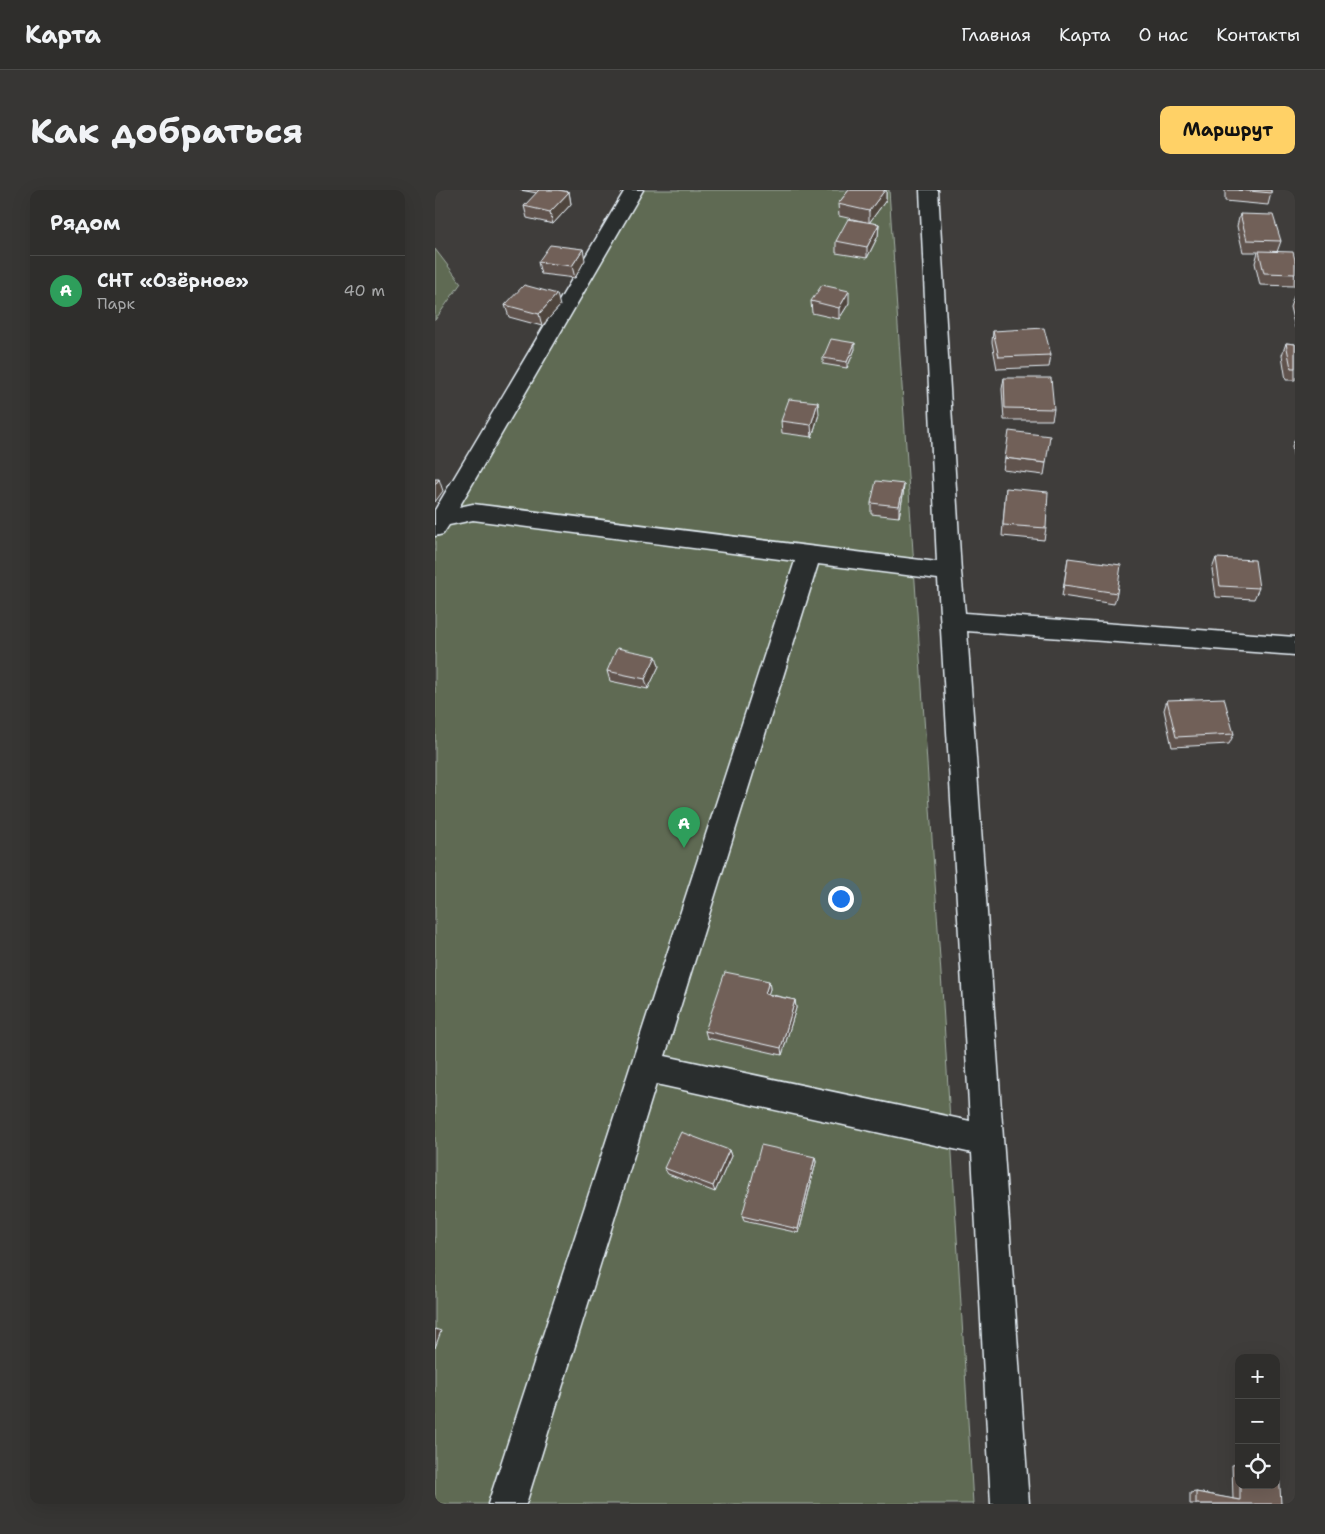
<!DOCTYPE html>
<html lang="ru">
<meta charset="utf-8">
<style>
body{margin:0;font-family:"Shantell Sans",sans-serif;background:#373634;color:#f1f3f6}
.controls{position:absolute;right:15px;bottom:15px;display:grid;overflow:hidden;border-radius:10px;box-shadow:0 5px 20px #0002}
.controls button{width:45px;height:45px;display:grid;place-items:center;padding:0;border:0;border-bottom:1px solid #4a4a48;background:#2f2e2c;color:#f1f3f6;font:25px sans-serif}
.you{position:absolute;left:405px;top:708px;width:18px;height:18px;margin:-12px;border:4px solid #fff;border-radius:50%;background:#1a73e8;box-shadow:0 0 0 8px #1a73e833}
.badge{display:grid;place-items:center;width:32px;height:32px;border-radius:50%;background:#ffd166;color:#fff;font-size:16px;font-weight:700}
.pin{position:absolute;translate:-50% -41px;filter:drop-shadow(0 1px 2px #0008)}
.pin::after{content:'';position:absolute;top:26px;width:18px;height:15px;background:inherit;clip-path:polygon(0 0,100% 0,50% 100%)}
.list{margin:0;padding:0;list-style:none}
h2{display:flex;justify-content:space-between;align-items:center;height:65px;margin:0;padding:0 20px;font-size:21px}
h2 small{font-size:16px;font-weight:400;color:#a7a8a9}
.list li{display:grid;grid-template-columns:32px 1fr auto;gap:15px;align-items:center;box-sizing:border-box;height:70px;padding:0 20px;border-top:1px solid #4a4a48}
.list b{display:block;font-size:19px;white-space:nowrap}
.list p{margin:0;font-size:16px;white-space:nowrap;color:#a7a8a9}
.list em{font-size:16px;font-style:normal;color:#a7a8a9}
.icon{flex:none;width:28px;height:28px;fill:none;stroke:currentColor;stroke-width:2;stroke-linecap:round;stroke-linejoin:round}
.map{position:relative;flex:none;width:860px;height:1314px;overflow:hidden;border-radius:10px}
header{display:flex;align-items:center;gap:30px;box-sizing:border-box;height:70px;padding:0 25px;background:#2f2e2c;border-bottom:1px solid #4a4a48}
header strong{font-size:24px}
nav{display:flex;gap:28px;margin-inline-start:auto;font-size:18px}
.intro{display:flex;align-items:center;justify-content:space-between;box-sizing:border-box;height:120px;padding:0 30px}
h1{margin:0;font-size:35px}
.button{padding:12px 22px;border-radius:10px;background:#ffd166;color:#111;font-size:18px;font-weight:700}
main{display:flex;gap:30px;padding:0 30px}
aside{flex:1;background:#2f2e2c;border-radius:10px;box-shadow:0 5px 20px #0002}
.map>svg:first-child{display:block}
.green{fill:#5e6b52;stroke:#a3aea5}
.lines{fill:none;stroke-linecap:round;stroke-linejoin:round}
.minor-casing{stroke:#e8f1f8;stroke-width:3}
.minor{fill:#2a2d2e;fill-rule:evenodd}
.wall{fill:#61534d;stroke:#e8f1f8}
.shaded-wall{fill:#4f443e;stroke:#e8f1f8}
.building{fill:#716159;stroke:#e8f1f8}
</style>
<header>
<strong>Карта</strong>
<nav><a>Главная</a><a>Карта</a><a>О нас</a><a>Контакты</a></nav>
</header>
<div class="intro"><h1>Как добраться</h1><a class="button">Маршрут</a></div>
<main>
<aside>
<h2>Рядом<small></small></h2>
<ul class="list">
<li><span class="badge" style="background:#2e9e5b">A</span><div><b>СНТ «Озёрное»</b><p>Парк</p></div><em>40 m</em></li>
</ul>
</aside>
<div class="map">
<svg width="860" height="1314" viewBox="0 0 860 1314">
<rect width="100%" height="100%" fill="#3f3d3b"/>
<filter id="ink" filterUnits="userSpaceOnUse"><feTurbulence type="fractalNoise" baseFrequency=".02" numOctaves="2"/><feDisplacementMap in="SourceGraphic" scale="10" xChannelSelector="R" yChannelSelector="G"/><feConvolveMatrix kernelMatrix="1 2 1 2 8 2 1 2 1" color-interpolation-filters="sRGB"/></filter>
<g filter="url(#ink)">
<g class="green">
<polygon points="202,0 454,0 508,814 538,1314 0,1314 0,339"/>
<polygon points="0,59 26,93 0,130"/>
</g>
<g class="lines">
<defs>
<path id="minor" d="M190,0H208L24,317L38,314L502,372L485,0H503L526,382L530,423L860,447V465L532,441L594,1314H556L537,963L221,894L91,1314H53L360,371L38,330L14,335L8,344L0,346V320ZM383,374L503,389L535,931L230,866Z"/>
</defs>
<use href="#minor" class="minor-casing"/>
<use href="#minor" class="minor"/>
</g>
<g class="wall">
<polygon points="85,0 123,0 134,2 136,14 118,34 92,28 89,16 102,3"/>
<polygon points="414,0 451,0 451,10 434,33 444,34 443,46 432,68 401,63 401,51 431,32 404,26 403,14"/>
<polygon points="790,0 836,0 836,3 833,15 790,11"/>
<polygon points="805,24 846,51 842,62 860,70 859,96 825,95 820,73 823,62 808,62 802,36"/>
<polygon points="150,70 140,88 106,84 103,72"/>
<polygon points="859,106 860,106 860,138 855,117"/>
<polygon points="376,111 414,113 404,129 377,123"/>
<polygon points="70,115 125,116 107,136 74,127"/>
<polygon points="558,141 616,165 614,177 562,179 557,152"/>
<polygon points="851,153 860,154 860,190 851,190 847,165"/>
<polygon points="420,159 412,178 388,174 388,168"/>
<polygon points="569,188 619,219 617,230 569,230 567,199"/>
<polygon points="384,224 377,247 347,243 346,231"/>
<polygon points="860,249 860,277 857,256"/>
<polygon points="570,268 611,273 609,285 568,280"/>
<polygon points="469,294 468,305 464,327 436,324 436,313"/>
<polygon points="571,298 611,338 609,350 567,346"/>
<polygon points="633,368 682,403 679,414 627,406"/>
<polygon points="781,368 824,398 819,409 781,407 777,379"/>
<polygon points="224,476 213,499 175,491 172,481"/>
<polygon points="732,510 799,544 794,554 737,557 729,520"/>
<polygon points="334,791 335,799 333,804 360,810 361,818 347,865 272,848 270,841"/>
<polygon points="294,960 296,966 280,1002 233,984 229,978"/>
<polygon points="380,967 381,972 364,1043 309,1031 307,1026"/>
<polygon points="804,1274 804,1295 841,1295 846,1314 755,1314 755,1303 761,1302 798,1309 797,1275"/>
</g>
<g class="shaded-wall">
<polygon points="450,0 451,0 451,10 434,33 434,21"/>
<polygon points="134,2 136,14 118,34 115,22"/>
<polygon points="444,34 443,46 432,68 432,57"/>
<polygon points="148,59 150,70 140,88 137,76"/>
<polygon points="414,101 414,113 404,129 404,118"/>
<polygon points="122,104 125,116 107,136 104,124"/>
<polygon points="420,153 420,159 412,178 412,172"/>
<polygon points="383,212 384,224 377,247 376,235"/>
<polygon points="4,289 8,301 0,312 0,295"/>
<polygon points="469,294 468,305 464,327 464,316"/>
<polygon points="221,466 224,476 213,499 210,489"/>
<polygon points="334,791 335,799 331,811 330,804"/>
<polygon points="360,810 361,818 347,865 346,858"/>
<polygon points="294,960 296,966 280,1002 278,996"/>
<polygon points="380,967 381,972 364,1043 363,1039"/>
<polygon points="0,1139 6,1141 0,1158"/>
</g>
<g class="building">
<polygon points="104,0 123,0 134,2 115,22 89,16"/>
<polygon points="414,0 450,0 434,21 403,14"/>
<polygon points="803,0 836,0 836,3"/>
<polygon points="805,24 838,25 846,51 812,50"/>
<polygon points="413,29 444,34 432,57 401,51"/>
<polygon points="115,55 148,59 137,76 103,72"/>
<polygon points="824,61 858,62 860,70 860,84 829,83"/>
<polygon points="89,95 122,104 104,124 70,115"/>
<polygon points="387,95 414,101 404,118 376,111"/>
<polygon points="609,138 616,165 564,167 558,141"/>
<polygon points="396,149 420,153 412,172 388,168"/>
<polygon points="851,153 860,154 860,178 856,178"/>
<polygon points="569,188 616,188 619,219 570,218"/>
<polygon points="354,209 383,212 376,235 346,231"/>
<polygon points="574,241 615,246 611,273 570,268"/>
<polygon points="0,289 4,289 0,295"/>
<polygon points="441,291 469,294 464,316 436,313"/>
<polygon points="571,298 613,302 611,338 568,335"/>
<polygon points="633,368 686,375 682,403 629,395"/>
<polygon points="781,368 820,370 824,398 785,396"/>
<polygon points="182,458 221,466 210,489 172,481"/>
<polygon points="789,508 799,544 741,547 732,510"/>
<polygon points="290,782 334,791 330,804 360,810 346,858 270,841"/>
<polygon points="246,942 294,960 278,996 229,978"/>
<polygon points="326,955 380,967 363,1039 307,1026"/>
<polygon points="841,1280 844,1280 846,1314 761,1314 761,1302 805,1310 805,1295 841,1295"/>
</g>
</g>
</svg>
<div class="controls">
<button>+</button>
<button>−</button>
<button><svg class="icon" aria-label="locate" viewBox="0 0 24 24"><circle cx="12" cy="12" r="6"/><path d="M12 2v4M12 18v4M2 12h4M18 12h4"/></svg></button>
</div>
<div class="you"></div>
<div class="pin badge" style="left:249px;top:658px;background:#2e9e5b">A</div>
</div>
</main>
